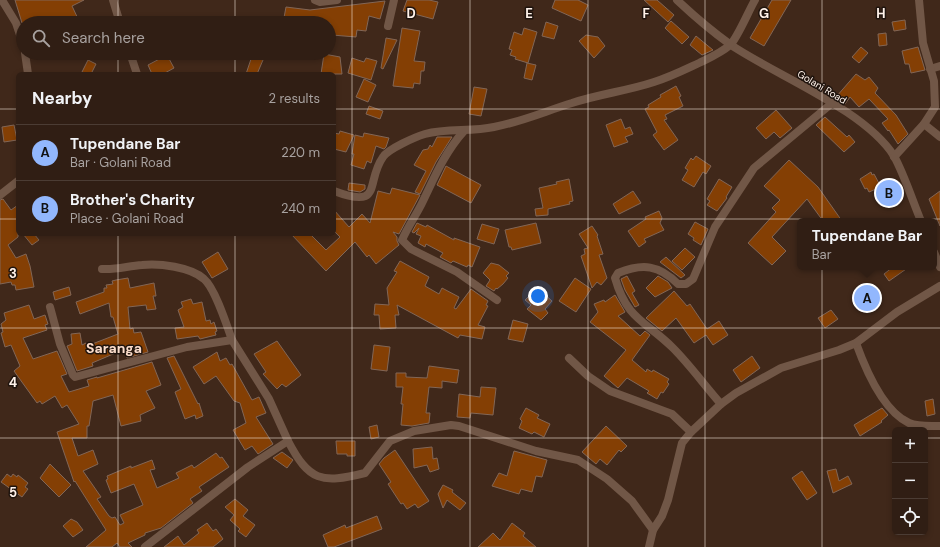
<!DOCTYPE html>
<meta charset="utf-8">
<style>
body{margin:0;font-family:"DM Sans",sans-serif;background:#38271d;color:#f1f3f6}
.controls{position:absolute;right:12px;bottom:12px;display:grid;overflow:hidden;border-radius:6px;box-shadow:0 2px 6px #0003}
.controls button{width:36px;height:36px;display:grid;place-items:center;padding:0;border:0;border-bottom:1px solid #4b3c34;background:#301e14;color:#f1f3f6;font:20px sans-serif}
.you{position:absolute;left:538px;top:296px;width:14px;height:14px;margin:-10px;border:3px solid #fff;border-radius:50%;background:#1a73e8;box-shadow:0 0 0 6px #1a73e833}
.badge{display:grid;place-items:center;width:26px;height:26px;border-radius:50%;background:#92b7fd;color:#111;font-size:13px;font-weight:700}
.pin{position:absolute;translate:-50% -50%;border:2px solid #fff;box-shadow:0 1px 4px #0006}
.popup{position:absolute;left:797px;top:218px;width:140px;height:52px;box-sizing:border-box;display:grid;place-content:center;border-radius:6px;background:#301e14;filter:drop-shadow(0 1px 3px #0005);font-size:13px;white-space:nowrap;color:#a8a2a0}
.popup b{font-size:15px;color:#f1f3f6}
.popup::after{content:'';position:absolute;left:50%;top:100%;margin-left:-8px;border:8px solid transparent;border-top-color:#301e14}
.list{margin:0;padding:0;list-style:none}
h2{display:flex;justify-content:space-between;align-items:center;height:52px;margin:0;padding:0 16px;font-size:17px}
h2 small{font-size:13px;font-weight:400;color:#a8a2a0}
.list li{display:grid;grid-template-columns:26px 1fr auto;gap:12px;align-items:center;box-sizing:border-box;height:56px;padding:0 16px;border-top:1px solid #4b3c34}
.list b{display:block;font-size:15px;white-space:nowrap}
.list p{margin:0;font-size:13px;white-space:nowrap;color:#a8a2a0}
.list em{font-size:13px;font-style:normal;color:#a8a2a0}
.icon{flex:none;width:22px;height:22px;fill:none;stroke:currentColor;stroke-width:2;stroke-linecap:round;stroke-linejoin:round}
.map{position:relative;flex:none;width:940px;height:547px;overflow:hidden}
.search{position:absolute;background:#301e14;box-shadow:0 2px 6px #0003;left:16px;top:16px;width:320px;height:44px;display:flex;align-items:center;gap:10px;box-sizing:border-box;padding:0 14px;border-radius:22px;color:#a8a2a0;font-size:15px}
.panel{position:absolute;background:#301e14;box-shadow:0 2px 6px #0003;left:16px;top:72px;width:320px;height:164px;border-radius:6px}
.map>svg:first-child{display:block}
.building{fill:#843f04;stroke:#826656}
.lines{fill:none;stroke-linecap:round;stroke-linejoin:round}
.street{stroke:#715747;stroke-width:8}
.grid{fill:none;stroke:#fff2ea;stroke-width:1;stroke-opacity:0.55}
.labels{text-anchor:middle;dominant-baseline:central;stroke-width:3;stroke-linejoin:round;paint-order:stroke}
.street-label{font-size:10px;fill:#fff2ea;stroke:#1f140e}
.district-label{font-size:14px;font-weight:bold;fill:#fcddcb;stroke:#1f140e}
.grid-label{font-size:13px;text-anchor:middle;font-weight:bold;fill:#fff2ea;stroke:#1f140e;stroke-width:3;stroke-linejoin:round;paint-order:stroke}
</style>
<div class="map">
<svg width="940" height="547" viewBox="0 0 940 547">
<rect width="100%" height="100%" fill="#40281a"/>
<g class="building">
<polygon points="15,0 84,0 72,6 80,23 22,23"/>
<polygon points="407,0 429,0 438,2 433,19 403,11"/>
<polygon points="555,0 578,0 588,5 581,21 552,8"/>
<polygon points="644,0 657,0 674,15 668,22"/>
<polygon points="772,0 791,0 764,46 750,38"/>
<polygon points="385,1 380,19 369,16 366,31 357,30 356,37 332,35 330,23 283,23 286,7 310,10"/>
<polygon points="905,20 906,29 894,31 892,22"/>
<polygon points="671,21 689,37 682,44 665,28"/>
<polygon points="546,22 558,26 554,39 542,36"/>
<polygon points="402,28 420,31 414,61 425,62 424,71 421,71 420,84 414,83 413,88 393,86"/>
<polygon points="524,28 537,32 528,63 515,59 516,57 510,55 512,50 509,49 514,32 522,35"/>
<polygon points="886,33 887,45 879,46 878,34"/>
<polygon points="586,35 598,37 605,46 594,58 579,41"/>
<polygon points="696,36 713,50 702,55 690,45"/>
<polygon points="386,38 397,40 383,69 381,68"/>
<polygon points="861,47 868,53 859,63 852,57"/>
<polygon points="918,47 925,70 911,73 909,64 905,64 902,51"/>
<polygon points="253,53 266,53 257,74 246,74"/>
<polygon points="324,54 340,57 342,74 321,74"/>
<polygon points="167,55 174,68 163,74 152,74 148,65"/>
<polygon points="352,58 364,62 366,58 377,61 371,80 348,73"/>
<polygon points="88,60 96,64 91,74 81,74"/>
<polygon points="527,63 536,65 532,80 524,78"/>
<polygon points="856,74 865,80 869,77 878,88 875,93 896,115 908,134 898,144 889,130 888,131 882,123 888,119 869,99 859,107 850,97 845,104 836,97"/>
<polygon points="364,79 376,85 368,102 356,97"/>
<polygon points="676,86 681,96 679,97 683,106 665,115 667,119 664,120 678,140 664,150 653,135 657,132 645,109 649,107 648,105 661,97 660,95"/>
<polygon points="474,87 487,89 481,116 469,114"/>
<polygon points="369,106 383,111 380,119 366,114"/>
<polygon points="776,110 792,128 780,138 774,132 766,139 756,128"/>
<polygon points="825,117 847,137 849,135 855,142 844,152 816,125"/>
<polygon points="621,119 625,129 630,127 633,134 625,137 628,142 614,147 606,125"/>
<polygon points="14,125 17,140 4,142 2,127"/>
<polygon points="340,131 354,135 346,152 334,149 334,133 339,134"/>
<polygon points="364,133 389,138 386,147 384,149 376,146 371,163 367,161 364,169 351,165 354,154 352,154 355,135 363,137"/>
<polygon points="437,137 452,137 436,162 420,194 415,192 426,171 414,165 423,150 428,149 430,145 432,147"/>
<polygon points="696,156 711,166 706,174 703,172 694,187 682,180 688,170 685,168 691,158 693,160"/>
<polygon points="789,160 818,187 842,221 823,221 807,199 772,237 786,251 772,265 748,243 776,212 772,208 780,200 764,186"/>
<polygon points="446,166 481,185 471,203 437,185"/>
<polygon points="871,172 872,175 874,174 881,187 869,192 867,188 865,189 860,179"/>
<polygon points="569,179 573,201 569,202 570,204 548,209 548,215 536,216 535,209 543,208 539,188 557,184 556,182"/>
<polygon points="719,179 732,187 726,197 727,198 717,211 707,205 710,201 707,199"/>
<polygon points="349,183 365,185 365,189 360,192 348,190"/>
<polygon points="890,183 896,201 888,204 882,185"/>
<polygon points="392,188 420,195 399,234 393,232 397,237 397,241 399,245 376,264 369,255 367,257 355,242 326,271 291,234 310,234 326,250 340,237 334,231 334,210 349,227 362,214 370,223 378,191 390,194"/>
<polygon points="633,191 641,203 619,214 613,204"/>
<polygon points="940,191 940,226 929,199"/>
<polygon points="3,199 11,210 18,205 18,237 8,245 16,258 26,254 30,266 34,287 16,290 15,285 12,285 11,282 0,284 0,200"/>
<polygon points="659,211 662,218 660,223 664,230 644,239 646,242 639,247 628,231 646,219 645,217"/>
<polygon points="695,222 708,229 701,245 693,240 694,238 688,234"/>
<polygon points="417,223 426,227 427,225 454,240 454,238 480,247 472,267 468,265 467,267 453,261 451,263 440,257 443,253 426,244 425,247 418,243 421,236 416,234 419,228 414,233 412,232"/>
<polygon points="536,223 541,243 512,250 511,247 509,247 505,230"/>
<polygon points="482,224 499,229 494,244 477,239"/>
<polygon points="592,226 598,235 597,236 603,254 599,255 607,278 601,285 597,282 592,288 581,256 585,254 584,249 588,248 579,234"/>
<polygon points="23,234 34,234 39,240 32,245"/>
<polygon points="685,248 695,257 682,270 672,261"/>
<polygon points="218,252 228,269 212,278 202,262"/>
<polygon points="666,257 685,275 681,278 660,262"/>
<polygon points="400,261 429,277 425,286 439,294 442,288 459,297 454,308 456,309 471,289 488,301 486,305 488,306 478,325 485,327 482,339 460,335 458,338 397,305 399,315 395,315 396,328 380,329 379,315 374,315 375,304 389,305 387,288 397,272 394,271"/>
<polygon points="491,263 499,265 509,273 506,276 508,278 503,284 497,289 496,288 494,291 486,286 490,280 483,273"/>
<polygon points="893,267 909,267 889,281 884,274"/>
<polygon points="627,276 635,291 632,293 639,305 635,307 625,290 621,279"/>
<polygon points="658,276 668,282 672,288 655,297 646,288"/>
<polygon points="128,278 130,288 154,283 156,296 153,296 156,309 147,310 146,305 128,307 130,329 133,328 134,333 141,332 148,352 127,358 125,349 92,363 93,366 77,371 67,346 72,344 71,334 80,333 82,345 86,343 87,346 118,334 113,317 111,317 109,303 80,314 76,302 104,292 104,288 107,288 106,285 113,284 112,281 116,280"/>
<polygon points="575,278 591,289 576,312 559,301"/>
<polygon points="874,286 880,295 859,310 853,301"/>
<polygon points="69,287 71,295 55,300 53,292"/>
<polygon points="674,291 687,306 690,304 707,329 719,321 728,335 713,345 706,335 694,343 676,318 662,331 646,318"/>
<polygon points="542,292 552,301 545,309 548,313 541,320 527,309 531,305 525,300 532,293 537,297"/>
<polygon points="615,295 625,312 618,316 640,336 645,331 650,335 632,360 646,372 647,369 652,372 653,370 669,379 667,382 669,384 663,393 661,392 657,399 647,393 649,391 627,378 618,388 604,376 626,350 590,322 598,312 594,304 604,300 605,302"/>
<polygon points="191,299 193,304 202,302 206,321 210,320 211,324 214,322 217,331 215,332 216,335 200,339 198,336 177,339 175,328 184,327 178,310 183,307 181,302"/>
<polygon points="29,305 34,319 45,315 48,324 45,325 47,330 23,338 33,359 57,351 67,374 61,376 69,392 89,386 87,380 97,377 97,378 152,362 161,385 146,391 155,408 140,415 141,421 121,426 113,395 93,401 89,426 87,426 87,438 72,438 78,456 93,450 98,464 83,471 101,497 97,499 109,516 112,518 115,517 120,525 124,523 120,515 143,505 134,484 111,493 106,480 108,479 107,476 131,466 131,468 152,460 155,469 150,470 157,488 179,478 176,473 192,465 194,468 216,453 220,458 222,457 229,467 199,487 202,491 190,499 193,503 161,528 145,533 145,535 128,543 132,547 120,547 117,543 112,547 86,547 106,530 75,481 74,482 57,432 79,424 67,405 62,408 55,396 42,404 40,401 37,403 14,371 20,366 11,345 5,347 1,333 3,332 1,324 6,320 4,313"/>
<polygon points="831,310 838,319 825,328 818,318"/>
<polygon points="513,320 528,324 523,342 508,339"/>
<polygon points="277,341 301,375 286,387 282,384 277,389 263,374 266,372 254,354"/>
<polygon points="374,345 390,347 387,371 371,369"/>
<polygon points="217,352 220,361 226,358 230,365 232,364 252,400 259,397 266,413 256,417 273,444 258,454 252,446 245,450 233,430 246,423 240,403 234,401 216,376 204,384 193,367"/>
<polygon points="174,356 198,404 199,403 203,416 196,419 195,415 185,419 175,392 181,389 167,358"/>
<polygon points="752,356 760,368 741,382 733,370"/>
<polygon points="429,366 459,370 457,383 442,381 442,388 429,387 426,413 430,413 429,423 412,426 401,425 403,404 401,404 403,387 396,387 396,373 406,373 406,377 427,378"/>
<polygon points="481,387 496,388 493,415 471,413 470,418 457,417 459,394 480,397"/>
<polygon points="933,399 935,414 927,416 925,401"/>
<polygon points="526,408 539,415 537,418 550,424 544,437 534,432 532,434 519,428 522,421 520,419"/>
<polygon points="882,408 888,415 881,421 882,422 860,436 854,425"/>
<polygon points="377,425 379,437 371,439 369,427"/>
<polygon points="606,426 627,446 621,452 619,450 607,465 600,459 596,464 582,452"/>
<polygon points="336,441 355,441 355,456 347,456 347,454 337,454"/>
<polygon points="432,447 433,459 437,458 439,469 430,472 427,465 414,468 413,449"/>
<polygon points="395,450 429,501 418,508 415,504 407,509 403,503 401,504 388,484 391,482 379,464 384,458"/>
<polygon points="514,451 547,460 542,477 536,476 532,492 521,489 519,494 492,486 499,473 507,476"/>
<polygon points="282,452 293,460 287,468 273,458"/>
<polygon points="50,464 71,485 59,497 40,478"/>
<polygon points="836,469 839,481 848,476 852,484 833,493 827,471"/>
<polygon points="802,471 817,493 807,500 792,478"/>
<polygon points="7,474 11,477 13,474 17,477 18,475 28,483 25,487 28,489 22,497 1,482"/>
<polygon points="443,485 453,490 452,492 466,503 460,510 447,500 443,508 438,494"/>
<polygon points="235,499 248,510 243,516 255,525 246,537 238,531 240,529 230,520 234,515 225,507"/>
<polygon points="377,516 382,529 334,547 328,547 323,535 345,525 346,528"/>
<polygon points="71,519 77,522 83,530 73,537 63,526"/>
<polygon points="207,523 213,531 216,529 223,539 213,547 164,547 178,536 184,545 199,533 197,530"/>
<polygon points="512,523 525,533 523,536 536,547 478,547 493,533 500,540"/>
</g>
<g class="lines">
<g class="street">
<polyline points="2,0 16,23 23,44"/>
<polyline points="113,0 120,23"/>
<polyline points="315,0 320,2 337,0"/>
<path d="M677,0C694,16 713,32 731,45C777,76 865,110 894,156C904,174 913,202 921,221"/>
<polyline points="388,26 394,0"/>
<polyline points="25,53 28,74"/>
<polyline points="130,53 137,74"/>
<polyline points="930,69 940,66"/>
<polyline points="924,124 940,137"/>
<path d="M464,131C445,152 435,176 423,201C417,214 408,226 402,240L411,249L457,272L497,300"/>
<polyline points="894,157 924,124 935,107 934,81 923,43 919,0"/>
<path d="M334,191C384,210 365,182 383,157C388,149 415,137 425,134C447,128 471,132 494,127C521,122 546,111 572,103C599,94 627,91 654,82C670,77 684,70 699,63C709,58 721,53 730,45C737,39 749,10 755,0"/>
<polyline points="0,195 18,181"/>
<polyline points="934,252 940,267"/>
<path d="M102,269C116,270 128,266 142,265C159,263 191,267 204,279C215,288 227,326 232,340"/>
<polyline points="50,307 60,344 73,375 75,377 187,347 232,340 269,399 288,441"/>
<path d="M856,343C865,368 883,411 909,423C918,427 931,426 940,426"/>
<polyline points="569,358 588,376 610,391 672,414 691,432"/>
<path d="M721,404C705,386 690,365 673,348C646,321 627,320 615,278L618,273C643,263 659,265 678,284H686L693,279L715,227L754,168L831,104"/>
<path d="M145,547L248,467L288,441C309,481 321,484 365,473L390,441L414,431L451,425L459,426L536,451L578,460L607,479L632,501L653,530"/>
<polyline points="649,547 653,530 662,516 668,500 682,443 691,432 721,404 736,393 781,368 839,350 856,343 897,312 940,286"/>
</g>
</g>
<path class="grid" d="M118,0V23M235,0V23M352,0V547M470,0V547M588,0V547M705,0V547M822,0V547M118,53V74M235,53V74M0,109H18M334,109H940M0,219H18M334,219H940M118,234V547M235,234V547M0,328H940M0,438H895M925,438H940"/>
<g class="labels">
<g class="street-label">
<text transform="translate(822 87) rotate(31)">Golani Road</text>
</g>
<g class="district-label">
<text x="114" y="348">Saranga</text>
</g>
</g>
<g class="grid-label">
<text x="411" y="18">D</text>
<text x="529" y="18">E</text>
<text x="646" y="18">F</text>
<text x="764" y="18">G</text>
<text x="881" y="18">H</text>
<text x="13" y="278">3</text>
<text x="13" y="387">4</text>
<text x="13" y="497">5</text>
</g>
</svg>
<div class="controls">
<button>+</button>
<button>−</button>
<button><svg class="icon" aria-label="locate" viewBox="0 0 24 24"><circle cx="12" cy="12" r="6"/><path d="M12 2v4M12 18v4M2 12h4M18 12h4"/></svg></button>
</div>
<div class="you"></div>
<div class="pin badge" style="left:867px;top:298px">A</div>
<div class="popup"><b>Tupendane Bar</b>Bar</div>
<div class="pin badge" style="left:889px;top:193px">B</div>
<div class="search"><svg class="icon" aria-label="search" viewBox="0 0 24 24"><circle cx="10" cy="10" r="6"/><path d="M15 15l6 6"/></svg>Search here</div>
<section class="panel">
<h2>Nearby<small>2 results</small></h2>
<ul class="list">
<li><span class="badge">A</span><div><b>Tupendane Bar</b><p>Bar · Golani Road</p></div><em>220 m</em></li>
<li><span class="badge">B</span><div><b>Brother's Charity</b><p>Place · Golani Road</p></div><em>240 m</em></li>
</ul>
</section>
</div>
